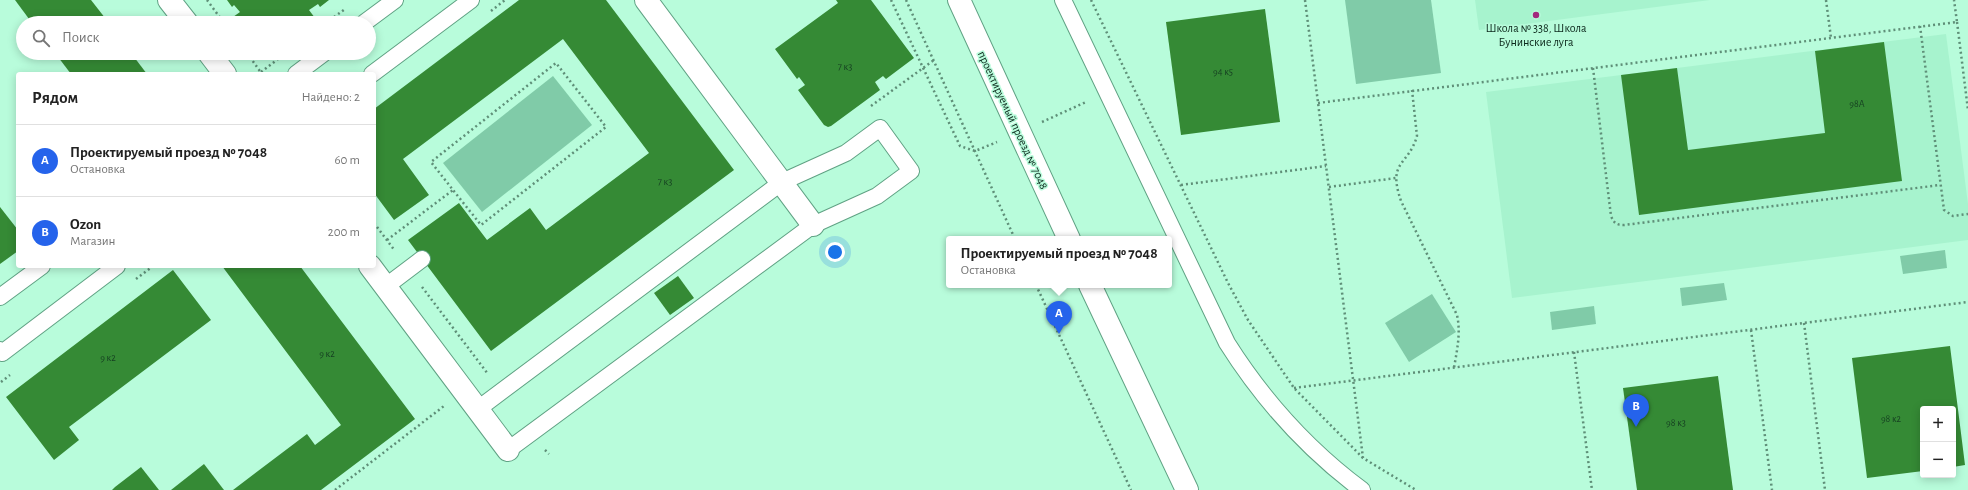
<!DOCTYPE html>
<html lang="ru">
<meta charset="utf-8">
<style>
body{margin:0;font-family:"Alegreya Sans",sans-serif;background:#f6f6f6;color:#222}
.controls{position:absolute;right:12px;bottom:12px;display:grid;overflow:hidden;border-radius:4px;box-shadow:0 2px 10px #0003}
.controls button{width:36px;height:36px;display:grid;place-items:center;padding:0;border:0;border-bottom:1px solid #e0e0e0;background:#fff;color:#222;font:20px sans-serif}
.you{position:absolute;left:835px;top:252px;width:14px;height:14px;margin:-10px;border:3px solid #fff;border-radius:50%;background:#1a73e8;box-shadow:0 0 0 6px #1a73e833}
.badge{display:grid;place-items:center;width:26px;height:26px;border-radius:50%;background:#2563eb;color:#fff;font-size:13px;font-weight:700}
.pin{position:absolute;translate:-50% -33px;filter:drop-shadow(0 1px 2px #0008)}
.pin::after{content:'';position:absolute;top:21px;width:14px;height:12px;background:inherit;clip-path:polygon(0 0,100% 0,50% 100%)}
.popup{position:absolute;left:946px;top:236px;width:226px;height:52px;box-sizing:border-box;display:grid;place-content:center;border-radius:4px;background:#fff;filter:drop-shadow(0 1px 3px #0005);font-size:13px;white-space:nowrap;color:#767676}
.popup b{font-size:15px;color:#222}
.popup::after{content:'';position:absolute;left:50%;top:100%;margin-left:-8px;border:8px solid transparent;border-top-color:#fff}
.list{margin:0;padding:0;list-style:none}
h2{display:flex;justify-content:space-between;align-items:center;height:52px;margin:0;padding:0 16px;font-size:17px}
h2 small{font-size:13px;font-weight:400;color:#767676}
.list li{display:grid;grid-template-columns:26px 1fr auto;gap:12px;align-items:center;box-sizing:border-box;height:72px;padding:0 16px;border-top:1px solid #e0e0e0}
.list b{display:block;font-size:15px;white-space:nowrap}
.list p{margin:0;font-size:13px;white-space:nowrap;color:#767676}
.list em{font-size:13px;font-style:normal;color:#767676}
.icon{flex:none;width:22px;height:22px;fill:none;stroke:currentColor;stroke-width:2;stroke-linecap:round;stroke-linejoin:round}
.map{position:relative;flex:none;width:1968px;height:490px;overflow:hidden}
.search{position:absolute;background:#fff;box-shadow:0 2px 10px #0003;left:16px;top:16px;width:360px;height:44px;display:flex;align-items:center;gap:10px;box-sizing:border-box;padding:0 14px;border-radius:22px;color:#767676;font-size:15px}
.panel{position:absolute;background:#fff;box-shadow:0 2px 10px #0003;left:16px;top:72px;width:360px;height:196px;border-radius:4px}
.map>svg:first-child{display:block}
.built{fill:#a7f3ce}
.green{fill:#80cba8}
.building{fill:#358a35}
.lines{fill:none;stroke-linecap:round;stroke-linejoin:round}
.service-casing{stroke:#60a284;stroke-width:18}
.pedestrian-casing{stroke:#60a284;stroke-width:24}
.minor-casing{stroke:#60a284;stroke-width:24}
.secondary-casing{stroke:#60a284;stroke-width:24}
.path{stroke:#5f8f78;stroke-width:2.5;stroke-dasharray:2 3;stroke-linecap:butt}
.service{stroke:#fff;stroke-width:16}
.pedestrian{stroke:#fff;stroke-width:22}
.minor{stroke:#fff;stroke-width:22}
.secondary{stroke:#fff;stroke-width:22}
.poi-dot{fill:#a3287d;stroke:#b8fcdb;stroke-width:1.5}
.labels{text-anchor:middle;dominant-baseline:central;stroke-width:3;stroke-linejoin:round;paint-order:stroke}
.number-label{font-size:10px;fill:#164022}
.poi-label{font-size:12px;fill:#0b271b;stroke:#b8fcdb}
.street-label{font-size:12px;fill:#0b271b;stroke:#b8fcdb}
</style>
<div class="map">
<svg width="1968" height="490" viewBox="0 0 1968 490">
<rect width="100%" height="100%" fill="#b8fcdb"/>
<g class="built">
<polygon points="1475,0 1710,0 1479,30"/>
<polygon points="1946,34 1968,204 1968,240 1512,298 1486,92"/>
</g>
<g class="green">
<polygon points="1345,0 1431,0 1441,73 1356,84"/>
<polygon points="553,76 592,125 482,212 443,163"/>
<polygon points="1945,250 1947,268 1903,274 1900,256"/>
<polygon points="1724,283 1727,300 1682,306 1680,288"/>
<polygon points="1432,294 1456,332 1409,362 1385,323"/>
<polygon points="1594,306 1596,324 1552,330 1550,312"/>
</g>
<g class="building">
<polygon points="15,0 91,0 109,23 32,23"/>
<polygon points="227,0 329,0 320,7 318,4 309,10 315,18 308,23 237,23 233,17 240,12 234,5 232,7"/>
<polygon points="519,0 606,0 734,170 491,351 408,240 459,203 487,240 530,208 546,230 649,153 563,39 403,159 429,195 394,220 374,193 374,109"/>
<polygon points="836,0 871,0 914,58 886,79 883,76 875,82 880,90 831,126 828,127 824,125 798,90 805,85 799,77 797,79 775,49 838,3"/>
<polygon points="1265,9 1280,122 1181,135 1166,22"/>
<polygon points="1884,42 1902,181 1639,215 1621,75 1677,68 1688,150 1825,133 1815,51"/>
<polygon points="55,53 131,53 147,74 71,74"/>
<polygon points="0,207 18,230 18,251 0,264"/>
<polygon points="222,266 300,266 415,419 321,490 233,490 307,434 315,445 341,425"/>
<polygon points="173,270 211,320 69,427 79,440 54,460 6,397"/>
<polygon points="678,276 694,298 670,315 654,293"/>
<polygon points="1950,346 1965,465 1953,467 1953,409 1923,409 1923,471 1867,478 1852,358"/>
<polygon points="1718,376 1733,490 1637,490 1623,388"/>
<polygon points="204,464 224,490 171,490"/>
<polygon points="141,467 159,490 112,490 115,487"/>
</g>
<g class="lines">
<defs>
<g id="service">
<path d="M1063,0L1227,343C1263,400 1307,449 1362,490"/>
<polyline points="364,23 395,0"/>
<polyline points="296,74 324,53"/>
<polyline points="372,74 471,0"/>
<polyline points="385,287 422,259"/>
<polyline points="0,297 42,266"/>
<polyline points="0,350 2,353 117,266"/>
<polyline points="478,409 782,182 846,153 880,128 911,171 877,196 813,225 508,450"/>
</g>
<polyline id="pedestrian" points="646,0 813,225"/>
<g id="minor">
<polyline points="169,0 187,23"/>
<polyline points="209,53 225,74"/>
<polyline points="370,266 508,450"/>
</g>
<g id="secondary">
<polyline points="959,0 1069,239"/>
<polyline points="1090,285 1187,490"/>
</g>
</defs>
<use href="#service" class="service-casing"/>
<use href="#pedestrian" class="pedestrian-casing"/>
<use href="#minor" class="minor-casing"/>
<use href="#secondary" class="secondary-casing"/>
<g class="path">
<polyline points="207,0 224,23"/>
<polyline points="891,0 960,146 975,151 997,142"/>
<polyline points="906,0 1015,239"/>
<polyline points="1091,0 1228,283 1248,320 1294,388 1363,458 1416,490"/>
<polyline points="1305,0 1363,458"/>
<polyline points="1826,0 1831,38"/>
<polyline points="491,11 505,0"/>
<polyline points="1957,22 1968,110"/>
<polyline points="326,23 345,9"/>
<polyline points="1920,26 1944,210 1953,216 1968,214"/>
<polyline points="247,53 262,74"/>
<path d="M1593,68L1611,216C1614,223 1616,225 1624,225L1940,185"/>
<polyline points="261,72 278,59"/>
<path d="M1412,90L1417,136C1408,167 1387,160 1401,201L1457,315C1461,333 1457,350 1454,368"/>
<polyline points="1318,103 1957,22 1954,0"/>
<polyline points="871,106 934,60"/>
<polyline points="1042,122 1086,102"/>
<polyline points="1181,185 1326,166"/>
<polyline points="1329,187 1396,178"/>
<polyline points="374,223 395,251"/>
<polyline points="387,240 453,190 431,162 556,63 606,127 481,225 453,190"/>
<polyline points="136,279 153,266"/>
<polyline points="1036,285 1131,490"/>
<polyline points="422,287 488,374"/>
<polyline points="1804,323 1825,490"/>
<polyline points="1751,330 1772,490"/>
<polyline points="1574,352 1592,490"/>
<polyline points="1,382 10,375"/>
<polyline points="1294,388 1968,302"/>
<polyline points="545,450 549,454"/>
<polyline points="335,490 444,406"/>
</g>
<use href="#service" class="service"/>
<use href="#pedestrian" class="pedestrian"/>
<use href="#minor" class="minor"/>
<use href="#secondary" class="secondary"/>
</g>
<circle class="poi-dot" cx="1536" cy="15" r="4"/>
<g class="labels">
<g class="number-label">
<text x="845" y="67">7 к3</text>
<text x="1223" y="72">94 к5</text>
<text x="1857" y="104">98А</text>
<text x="665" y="182">7 к3</text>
<text x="327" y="354">9 к2</text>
<text x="108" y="358">9 к2</text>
<text x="1891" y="419">98 к2</text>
<text x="1676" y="423">98 к3</text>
</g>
<g class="poi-label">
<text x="1536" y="28">Школа № 338, Школа<tspan x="1536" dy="14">Бунинские луга</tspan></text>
</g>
<g class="street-label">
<text transform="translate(1013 120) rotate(65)">проектируемый проезд № 7048</text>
</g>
</g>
</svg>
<div class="controls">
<button>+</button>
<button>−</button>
</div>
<div class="you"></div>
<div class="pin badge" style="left:1059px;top:334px">A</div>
<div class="popup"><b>Проектируемый проезд № 7048</b>Остановка</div>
<div class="pin badge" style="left:1636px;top:427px">B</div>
<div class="search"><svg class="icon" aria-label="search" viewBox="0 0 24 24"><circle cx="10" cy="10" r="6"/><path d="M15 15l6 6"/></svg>Поиск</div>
<section class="panel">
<h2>Рядом<small>Найдено: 2</small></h2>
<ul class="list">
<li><span class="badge">A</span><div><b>Проектируемый проезд № 7048</b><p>Остановка</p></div><em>60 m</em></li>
<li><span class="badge">B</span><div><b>Ozon</b><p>Магазин</p></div><em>200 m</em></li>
</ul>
</section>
</div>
